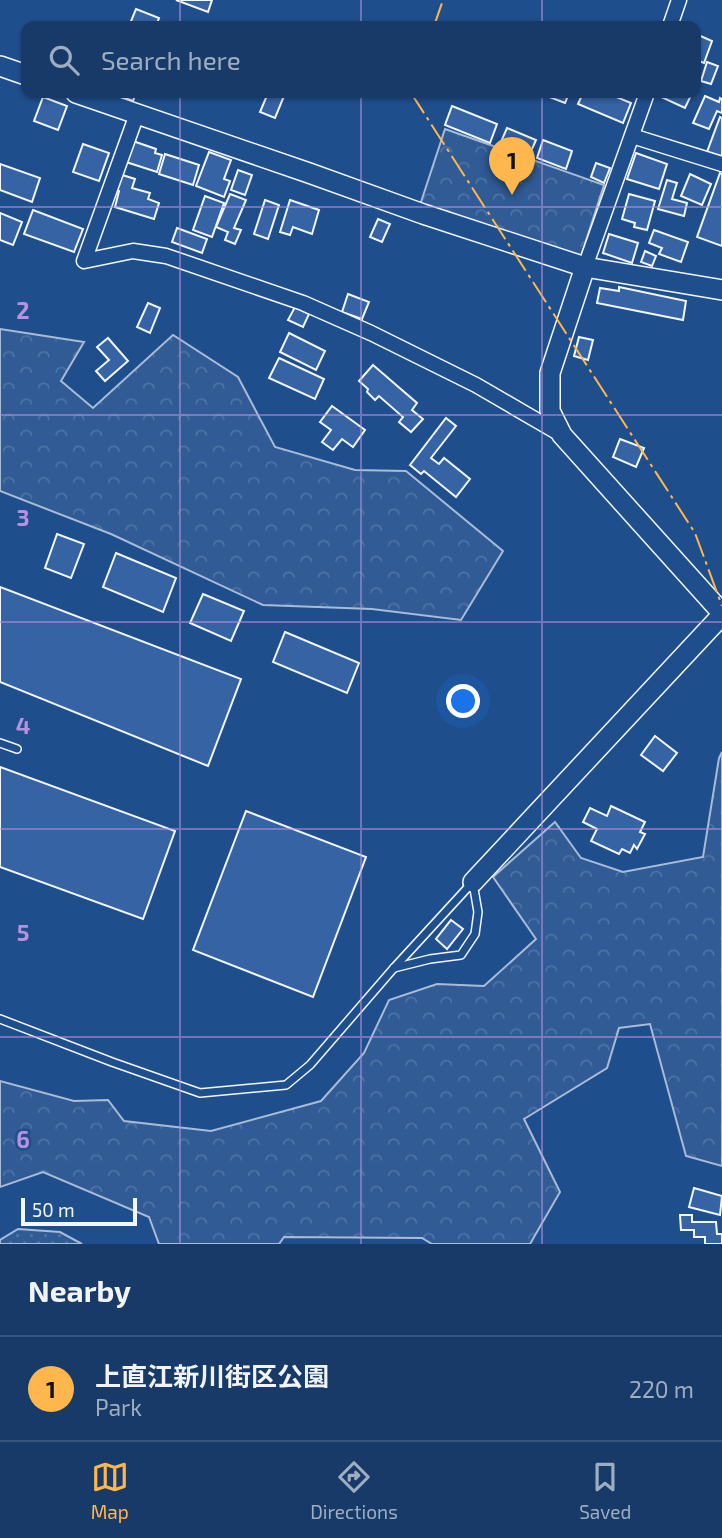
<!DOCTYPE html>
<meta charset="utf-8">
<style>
body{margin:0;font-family:"Exo 2","Noto Sans JP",sans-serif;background:#244571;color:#f1f3f6}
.scale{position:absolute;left:21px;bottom:18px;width:116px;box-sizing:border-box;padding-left:7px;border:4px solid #f2f6ff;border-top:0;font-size:19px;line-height:24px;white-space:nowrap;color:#f2f6ff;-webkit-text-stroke:5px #1f4e8c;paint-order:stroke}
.you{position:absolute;left:464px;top:702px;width:24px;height:24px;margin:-18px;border:5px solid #fff;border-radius:50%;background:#1a73e8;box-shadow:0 0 0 10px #1a73e833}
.badge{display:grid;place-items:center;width:46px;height:46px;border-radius:50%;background:#ffb74d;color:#111;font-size:23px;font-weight:700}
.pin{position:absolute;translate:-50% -58px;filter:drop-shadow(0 2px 4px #0008)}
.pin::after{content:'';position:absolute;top:37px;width:24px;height:21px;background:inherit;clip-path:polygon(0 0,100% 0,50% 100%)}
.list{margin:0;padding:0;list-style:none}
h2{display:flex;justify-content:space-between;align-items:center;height:91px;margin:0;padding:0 28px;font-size:30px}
h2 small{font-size:23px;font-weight:400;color:#9eadc0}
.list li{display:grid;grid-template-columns:46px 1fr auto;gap:21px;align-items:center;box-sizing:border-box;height:105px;padding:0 28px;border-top:2px solid #36547d}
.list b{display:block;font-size:26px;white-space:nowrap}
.list p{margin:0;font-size:23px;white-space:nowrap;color:#9eadc0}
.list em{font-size:23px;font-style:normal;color:#9eadc0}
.icon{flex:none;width:38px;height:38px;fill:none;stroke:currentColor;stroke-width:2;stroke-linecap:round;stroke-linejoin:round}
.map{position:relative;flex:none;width:722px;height:1244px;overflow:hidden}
.search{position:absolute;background:#173a69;box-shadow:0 2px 5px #0004;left:21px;right:21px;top:21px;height:77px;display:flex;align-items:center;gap:18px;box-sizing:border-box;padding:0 24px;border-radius:14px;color:#9eadc0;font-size:26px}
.sheet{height:196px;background:#173a69}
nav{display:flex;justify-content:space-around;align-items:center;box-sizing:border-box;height:98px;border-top:2px solid #36547d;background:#173a69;font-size:19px;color:#9eadc0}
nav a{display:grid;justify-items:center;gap:4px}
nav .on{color:#ffb74d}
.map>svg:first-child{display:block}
.grass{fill:url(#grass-dots);stroke:#a8bbd7;stroke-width:2}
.forest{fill:url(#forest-crowns);stroke:#a8bbd7;stroke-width:2}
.building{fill:#3563a3;stroke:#f2f6ff;stroke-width:2}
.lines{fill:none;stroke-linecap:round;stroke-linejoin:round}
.lane-casing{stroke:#f2f6ff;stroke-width:10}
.street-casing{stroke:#f2f6ff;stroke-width:17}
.secondary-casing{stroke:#f2f6ff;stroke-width:22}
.lane{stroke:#1f4e8c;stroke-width:7}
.street{stroke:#1f4e8c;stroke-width:14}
.secondary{stroke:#1f4e8c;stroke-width:19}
.power{stroke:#ffb74d;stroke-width:2;stroke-dasharray:24 5 3.5 5;stroke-linecap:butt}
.grid{fill:none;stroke:#b691df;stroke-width:2;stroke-opacity:0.55}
.grid-label{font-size:23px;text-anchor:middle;font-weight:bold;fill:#b691df;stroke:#1f4e8c;stroke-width:5;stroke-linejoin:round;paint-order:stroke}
</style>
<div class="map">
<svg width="722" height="1244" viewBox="0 0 722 1244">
<defs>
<pattern id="grass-dots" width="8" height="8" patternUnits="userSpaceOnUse" patternTransform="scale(1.75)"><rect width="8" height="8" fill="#305b95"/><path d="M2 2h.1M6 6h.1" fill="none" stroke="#4e73a5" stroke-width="1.8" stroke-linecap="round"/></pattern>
<pattern id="forest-crowns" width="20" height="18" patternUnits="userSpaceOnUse" patternTransform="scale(1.75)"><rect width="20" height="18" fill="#305b95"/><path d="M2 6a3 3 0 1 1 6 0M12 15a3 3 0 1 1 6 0" fill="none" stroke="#4e73a5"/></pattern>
</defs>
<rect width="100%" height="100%" fill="#1f4e8c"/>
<polygon class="grass" points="18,1229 60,1232 82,1244 0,1244 0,1240"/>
<g class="forest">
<polygon points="445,129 604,185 581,256 420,205"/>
<polygon points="0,329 84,342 61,381 93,408 173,335 238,377 275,447 355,470 406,471 503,551 461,620 372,609 263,605 111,534 0,491"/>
<polygon points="722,752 722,1166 686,1156 650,1024 619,1028 607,1068 524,1119 560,1192 530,1244 432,1244 422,1238 284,1237 279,1244 159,1244 149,1217 43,1172 0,1187 0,1081 74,1101 108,1100 124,1121 211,1131 321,1101 364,1053 389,1000 437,984 484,986 536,939 493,877 555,822 581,858 623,872 703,857 719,758"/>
</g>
<g class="building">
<polygon points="176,0 212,0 208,12"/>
<polygon points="136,9 159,18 156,26 129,26"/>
<polygon points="696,34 712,41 704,63 696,60"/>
<polygon points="707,62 718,66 711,84 701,81"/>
<polygon points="111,93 136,93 133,101"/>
<polygon points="268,93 276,93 284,96 275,118 260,112"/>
<polygon points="539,93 569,93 565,103"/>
<polygon points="583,93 607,93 631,103 623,123 578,104"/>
<polygon points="660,93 692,93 685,108 659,96"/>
<polygon points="705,96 719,102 720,98 722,99 722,113 717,111 709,129 693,123"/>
<polygon points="43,97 67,106 58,130 34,121"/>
<polygon points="452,106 497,124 490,143 445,125"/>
<polygon points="720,117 722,118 722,157 707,152"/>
<polygon points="507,128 536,140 529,156 500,144"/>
<polygon points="130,140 156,149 155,153 162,155 157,172 123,161"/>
<polygon points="543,140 572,151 566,169 537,158"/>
<polygon points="83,144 109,153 99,181 73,172"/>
<polygon points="209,152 231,160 224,179 230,181 224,197 196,186"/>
<polygon points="636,153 667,164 659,189 627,179"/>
<polygon points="165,154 199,165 193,185 159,174"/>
<polygon points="596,163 610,168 604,183 591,177"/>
<polygon points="0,164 40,178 32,202 0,190"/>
<polygon points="238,170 252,175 245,195 231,190"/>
<polygon points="720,173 722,174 722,246 697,237"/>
<polygon points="119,174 135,179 132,188 150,193 148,199 159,203 154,219 115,207 119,191 114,189"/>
<polygon points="690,174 711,184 702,205 681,196"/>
<polygon points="667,180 677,183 672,199 687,203 684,216 658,209"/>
<polygon points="230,194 246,200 234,228 241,230 235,244 225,240 228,232 216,227"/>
<polygon points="629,194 655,201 647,230 634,227 635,223 622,219"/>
<polygon points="205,196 224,203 212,237 193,230"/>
<polygon points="265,200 279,205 268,239 254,234"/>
<polygon points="290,200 319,210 312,234 293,227 290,235 280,232"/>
<polygon points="33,210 83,229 74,252 24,234"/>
<polygon points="0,213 22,222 13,245 0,240"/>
<polygon points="378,219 390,224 382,242 370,237"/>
<polygon points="177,228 207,239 202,253 172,242"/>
<polygon points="654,230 688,242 681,262 659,254 662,248 649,243"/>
<polygon points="609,234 638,243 632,263 603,253"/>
<polygon points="645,251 656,256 652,266 641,262"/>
<polygon points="619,287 686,301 683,320 597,303 600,288 619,291"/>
<polygon points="348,294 369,302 362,319 342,312"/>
<polygon points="148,303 160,308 150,333 137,327"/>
<polygon points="295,307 309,314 303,327 288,320"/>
<polygon points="289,333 325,351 316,370 280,352"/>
<polygon points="579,337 593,340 588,360 574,356"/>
<polygon points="108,338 128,361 105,381 96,371 109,360 97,347"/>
<polygon points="279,358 324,379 315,399 269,378"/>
<polygon points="373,365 417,403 412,410 423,419 411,432 399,422 403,417 379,396 375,400 367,392 368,389 359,381"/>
<polygon points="332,406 365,430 353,447 342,439 333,450 322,442 331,430 320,422"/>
<polygon points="446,418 456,426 431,458 439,464 444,458 470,479 456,497 424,471 421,474 410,465"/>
<polygon points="620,439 644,448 636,467 613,457"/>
<polygon points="57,534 84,544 71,578 45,568"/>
<polygon points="116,553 176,578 163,612 103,587"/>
<polygon points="0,587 241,679 208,766 0,682"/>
<polygon points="203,594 244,611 231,641 190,623"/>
<polygon points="285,632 359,663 347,693 273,662"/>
<polygon points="655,736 677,753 663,771 641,755"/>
<polygon points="0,767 175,831 143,919 0,867"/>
<polygon points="611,806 645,822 640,832 645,834 637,849 634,845 630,853 622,849 619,854 591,841 597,829 583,822 590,808 607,816"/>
<polygon points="246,811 366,857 313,997 193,950"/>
<polygon points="451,920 463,929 447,949 436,939"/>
<polygon points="694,1188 722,1196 720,1215 689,1207"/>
<polygon points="680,1215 692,1215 692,1222 716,1222 717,1234 722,1234 722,1244 705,1244 705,1237 694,1237 694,1230 681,1230"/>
</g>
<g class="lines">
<defs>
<g id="lane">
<polyline points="0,743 17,749"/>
<polyline points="394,968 430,959 461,955 475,934 478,912 473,883"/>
<polyline points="0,1019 112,1062 200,1093 286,1085 310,1065 393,969 471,884"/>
</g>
<g id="street">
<polyline points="670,26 679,0"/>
<polyline points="137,114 84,261 133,251 166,256 303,303 371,333 476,385 562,435"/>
<polyline points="632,136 722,164"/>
<polyline points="585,267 647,93"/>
</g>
<g id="secondary">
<polyline points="0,66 26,75"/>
<polyline points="76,93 309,173 423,214 585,267 722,290"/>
<polyline points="585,267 550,373 550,411 562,435 722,613"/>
<polyline points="473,882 722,615"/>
</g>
</defs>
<use href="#lane" class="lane-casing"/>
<use href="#street" class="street-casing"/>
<use href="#secondary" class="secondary-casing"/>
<use href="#lane" class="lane"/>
<use href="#street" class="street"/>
<use href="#secondary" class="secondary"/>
<g class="power">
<polyline points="434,26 443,0"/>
<polyline points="411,93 695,533 722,606"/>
</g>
</g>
<path class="grid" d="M180,0V26M361,0V26M542,0V26M180,93V1244M361,93V1244M542,93V1244M0,207H722M0,415H722M0,622H722M0,829H722M0,1037H722"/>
<g class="grid-label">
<text x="23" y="319">2</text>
<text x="23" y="526">3</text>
<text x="23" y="734">4</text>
<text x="23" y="941">5</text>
<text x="23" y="1148">6</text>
</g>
</svg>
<div class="scale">50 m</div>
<div class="you"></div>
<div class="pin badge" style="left:512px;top:195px">1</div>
<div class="search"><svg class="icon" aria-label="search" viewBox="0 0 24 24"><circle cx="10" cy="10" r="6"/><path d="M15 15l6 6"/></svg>Search here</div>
</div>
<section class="sheet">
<h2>Nearby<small></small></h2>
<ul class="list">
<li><span class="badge">1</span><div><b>上直江新川街区公園</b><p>Park</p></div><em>220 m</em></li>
</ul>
</section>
<nav>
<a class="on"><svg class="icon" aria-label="map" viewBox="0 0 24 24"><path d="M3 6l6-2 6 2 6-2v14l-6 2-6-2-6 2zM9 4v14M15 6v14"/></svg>Map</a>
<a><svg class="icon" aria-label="directions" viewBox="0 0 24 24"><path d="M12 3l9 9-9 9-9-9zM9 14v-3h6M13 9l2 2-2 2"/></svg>Directions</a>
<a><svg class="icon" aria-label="saved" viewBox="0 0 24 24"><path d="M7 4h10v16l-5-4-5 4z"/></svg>Saved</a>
</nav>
